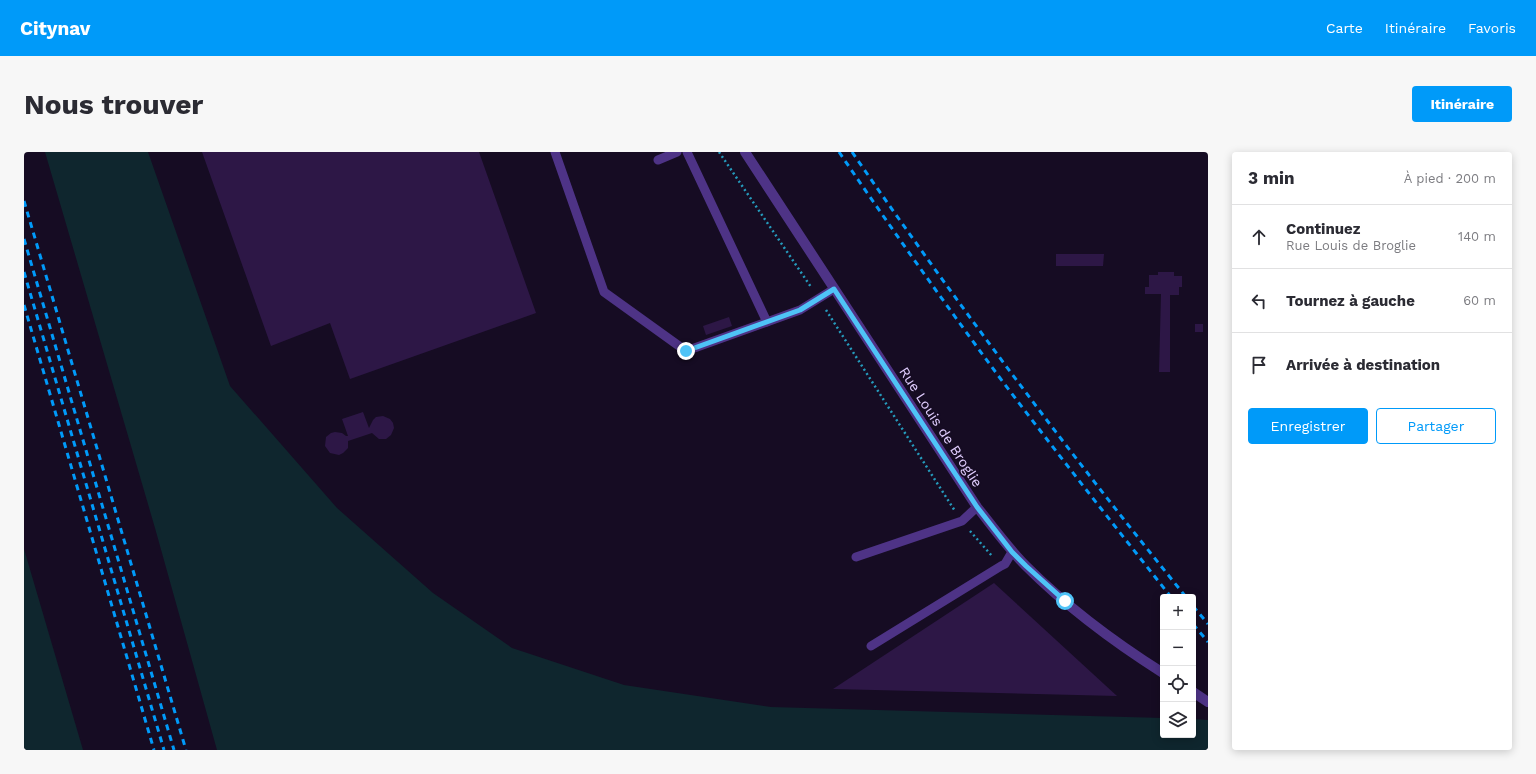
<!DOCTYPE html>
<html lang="fr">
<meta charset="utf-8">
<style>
body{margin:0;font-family:"Work Sans",sans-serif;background:#f7f7f7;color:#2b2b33}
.controls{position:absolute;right:12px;bottom:12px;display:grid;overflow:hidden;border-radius:4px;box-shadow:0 2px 10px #0003}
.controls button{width:36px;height:36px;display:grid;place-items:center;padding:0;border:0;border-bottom:1px solid #e1e1e2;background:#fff;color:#2b2b33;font:20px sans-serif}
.stop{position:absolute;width:12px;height:12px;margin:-9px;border:3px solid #4fc3f7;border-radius:50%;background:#fff}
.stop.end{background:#4fc3f7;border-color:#fff;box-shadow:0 1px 4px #0008}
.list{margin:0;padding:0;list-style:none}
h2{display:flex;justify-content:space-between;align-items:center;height:52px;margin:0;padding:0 16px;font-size:17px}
h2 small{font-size:13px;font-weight:400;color:#7c7c81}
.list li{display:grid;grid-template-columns:26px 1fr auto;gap:12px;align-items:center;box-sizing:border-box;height:64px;padding:0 16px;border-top:1px solid #e1e1e2}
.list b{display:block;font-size:15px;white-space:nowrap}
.list p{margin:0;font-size:13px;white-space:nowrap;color:#7c7c81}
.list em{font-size:13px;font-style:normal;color:#7c7c81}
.actions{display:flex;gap:8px;padding:12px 16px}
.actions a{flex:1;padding:9px 0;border:1px solid #009af9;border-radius:4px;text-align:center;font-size:14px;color:#009af9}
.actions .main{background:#009af9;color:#fff}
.icon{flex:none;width:22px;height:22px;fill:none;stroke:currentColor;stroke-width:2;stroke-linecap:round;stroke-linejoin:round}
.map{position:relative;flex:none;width:1184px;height:598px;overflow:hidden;border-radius:4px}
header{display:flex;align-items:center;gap:24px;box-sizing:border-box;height:56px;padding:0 20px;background:#009af9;color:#fff}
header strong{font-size:19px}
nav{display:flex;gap:22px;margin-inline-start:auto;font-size:14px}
.intro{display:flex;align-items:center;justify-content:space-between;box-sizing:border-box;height:96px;padding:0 24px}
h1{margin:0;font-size:28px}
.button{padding:10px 18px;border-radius:4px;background:#009af9;color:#fff;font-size:14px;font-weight:700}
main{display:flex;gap:24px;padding:0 24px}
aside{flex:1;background:#fff;border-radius:4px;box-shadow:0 2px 10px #0003}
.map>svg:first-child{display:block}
.green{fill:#0f262e}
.building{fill:#2d1746}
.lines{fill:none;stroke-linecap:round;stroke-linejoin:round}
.path{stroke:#259bbc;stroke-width:2.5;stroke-dasharray:2 3;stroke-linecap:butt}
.service{stroke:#4e3386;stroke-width:9}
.minor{stroke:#4e3386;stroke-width:10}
.rail{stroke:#009af9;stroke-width:3;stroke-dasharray:6 5;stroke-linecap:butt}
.route{stroke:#4fc3f7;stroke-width:5}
.labels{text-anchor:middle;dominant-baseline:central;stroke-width:3.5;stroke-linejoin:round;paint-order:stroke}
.street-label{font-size:14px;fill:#e1ceff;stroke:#160c23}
</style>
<header>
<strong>Citynav</strong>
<nav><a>Carte</a><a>Itinéraire</a><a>Favoris</a></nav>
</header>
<div class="intro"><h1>Nous trouver</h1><a class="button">Itinéraire</a></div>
<main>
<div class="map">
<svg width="1184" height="598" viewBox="0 0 1184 598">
<rect width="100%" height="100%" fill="#160c23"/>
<g class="green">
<polygon points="21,0 124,0 206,234 313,356 409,441 488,496 600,533 747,555 1139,566 1139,583 1169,583 1169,567 1184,568 1184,598 193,598 131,376"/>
<polygon points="0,397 59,598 0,598"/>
</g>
<g class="building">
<polygon points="178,0 455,0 512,161 326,227 306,171 247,194"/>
<polygon points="1032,102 1080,102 1079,114 1032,114"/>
<polygon points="1134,120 1150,120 1150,124 1158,124 1158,135 1155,135 1155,143 1146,143 1146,220 1135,220 1137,142 1121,142 1121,135 1125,135 1125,123 1134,123"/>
<polygon points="705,165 708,174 682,183 679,174"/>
<rect x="1171" y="172" width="8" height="8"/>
<polygon points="339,260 345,276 349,268 352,265 359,264 366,267 369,271 370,276 367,283 362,287 355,287 348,281 324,289 324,296 319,301 315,303 306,301 301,294 302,285 307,281 311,280 318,281 322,284 324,284 318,267"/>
<polygon points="970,431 1093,544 809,537"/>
</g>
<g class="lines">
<g class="path">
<polyline points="695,0 787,135"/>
<polyline points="802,158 931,359"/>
<polyline points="946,379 968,404"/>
</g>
<g class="service">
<polyline points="531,0 580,140 662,199 776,158 810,137"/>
<polyline points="663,0 743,170"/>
<polyline points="634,8 653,0"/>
<polyline points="832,405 938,369 953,355"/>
<polyline points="847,494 977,414 981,412 988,400"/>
</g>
<g class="minor">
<path d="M721,0L953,355C969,375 984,396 1002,414C1043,455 1090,490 1139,521"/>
<polyline points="1169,540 1184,550"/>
</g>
<g class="rail">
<path d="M815,0C867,76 921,152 976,226C1032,300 1089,372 1147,445"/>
<path d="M828,0C934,153 1045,301 1162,445"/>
<polyline points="0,49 162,598"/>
<polyline points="0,87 150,598"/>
<polyline points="0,120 140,598"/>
<polyline points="0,153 130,598"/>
<polyline points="1169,454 1184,472"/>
<polyline points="1169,472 1184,490"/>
</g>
</g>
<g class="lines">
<polyline class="route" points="662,199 776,158 810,137 953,355 988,400 1002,414 1041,449"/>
</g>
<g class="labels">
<g class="street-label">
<text transform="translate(917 275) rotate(57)">Rue Louis de Broglie</text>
</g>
</g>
</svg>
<div class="controls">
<button>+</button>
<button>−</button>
<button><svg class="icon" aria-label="locate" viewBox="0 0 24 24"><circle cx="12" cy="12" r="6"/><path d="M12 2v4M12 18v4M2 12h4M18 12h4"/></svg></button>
<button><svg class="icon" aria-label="layers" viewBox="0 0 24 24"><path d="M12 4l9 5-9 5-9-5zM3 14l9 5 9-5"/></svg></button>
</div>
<div class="stop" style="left:1041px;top:449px"></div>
<div class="stop end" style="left:662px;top:199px"></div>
</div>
<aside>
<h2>3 min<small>À pied · 200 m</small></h2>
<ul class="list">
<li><svg class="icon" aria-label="ahead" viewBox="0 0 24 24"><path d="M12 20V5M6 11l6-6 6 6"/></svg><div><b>Continuez</b><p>Rue Louis de Broglie</p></div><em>140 m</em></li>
<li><svg class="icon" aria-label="left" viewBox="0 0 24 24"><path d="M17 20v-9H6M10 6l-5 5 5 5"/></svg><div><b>Tournez à gauche</b></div><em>60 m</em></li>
<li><svg class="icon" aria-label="arrive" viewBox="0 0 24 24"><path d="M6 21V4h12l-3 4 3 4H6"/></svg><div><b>Arrivée à destination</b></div></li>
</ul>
<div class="actions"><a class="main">Enregistrer</a><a>Partager</a></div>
</aside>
</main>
